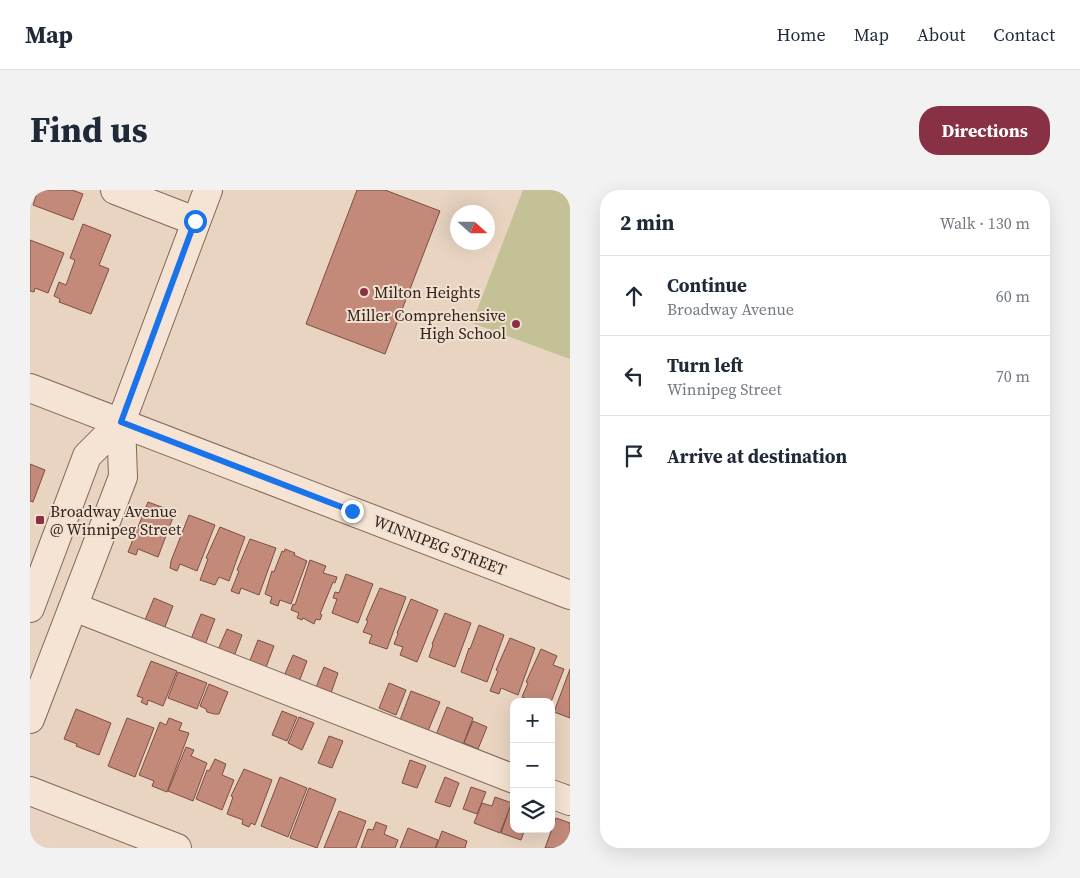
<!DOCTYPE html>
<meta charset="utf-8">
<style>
body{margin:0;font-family:"Source Serif 4",serif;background:#f2f2f3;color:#1f2937}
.controls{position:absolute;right:15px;bottom:15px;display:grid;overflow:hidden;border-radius:10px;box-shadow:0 5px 20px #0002}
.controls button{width:45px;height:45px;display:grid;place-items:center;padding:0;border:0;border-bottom:1px solid #e0e1e3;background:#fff;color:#1f2937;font:25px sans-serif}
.compass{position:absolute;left:420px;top:15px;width:45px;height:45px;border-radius:50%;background:#fff;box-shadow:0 5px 20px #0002;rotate:111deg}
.stop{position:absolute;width:15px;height:15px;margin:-11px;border:4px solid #1a73e8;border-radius:50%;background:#fff}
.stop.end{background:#1a73e8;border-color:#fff;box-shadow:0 1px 5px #0008}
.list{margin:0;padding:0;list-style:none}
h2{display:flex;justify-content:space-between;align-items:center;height:65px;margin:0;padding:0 20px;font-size:21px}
h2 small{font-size:16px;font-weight:400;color:#747a83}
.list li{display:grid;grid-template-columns:32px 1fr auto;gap:15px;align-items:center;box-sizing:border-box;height:80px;padding:0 20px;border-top:1px solid #e0e1e3}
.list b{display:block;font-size:19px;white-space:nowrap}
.list p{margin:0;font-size:16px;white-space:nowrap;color:#747a83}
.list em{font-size:16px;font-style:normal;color:#747a83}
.icon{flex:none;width:28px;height:28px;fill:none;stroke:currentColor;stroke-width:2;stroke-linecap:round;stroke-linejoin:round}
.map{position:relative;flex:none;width:540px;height:658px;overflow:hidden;border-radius:20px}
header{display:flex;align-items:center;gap:30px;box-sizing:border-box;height:70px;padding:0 25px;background:#fff;border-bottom:1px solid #e0e1e3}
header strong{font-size:24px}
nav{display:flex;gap:28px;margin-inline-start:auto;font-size:18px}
.intro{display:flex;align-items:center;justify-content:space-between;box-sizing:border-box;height:120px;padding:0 30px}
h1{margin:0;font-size:35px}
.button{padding:12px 22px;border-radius:20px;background:#893144;color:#fff;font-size:18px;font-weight:700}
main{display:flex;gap:30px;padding:0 30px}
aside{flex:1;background:#fff;border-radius:20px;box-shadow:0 5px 20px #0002}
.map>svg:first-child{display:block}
.green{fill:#c5c196}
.building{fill:#c38a7a;stroke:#7d4e43}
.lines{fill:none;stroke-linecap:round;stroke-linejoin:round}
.minor-casing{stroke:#80675a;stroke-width:30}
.minor{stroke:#f5e4d3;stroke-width:28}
.route{stroke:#1a73e8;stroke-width:6}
.poi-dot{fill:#893144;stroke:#f1e0d0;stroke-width:2}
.labels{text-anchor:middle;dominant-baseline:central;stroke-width:4;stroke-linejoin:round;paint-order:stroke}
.poi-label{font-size:16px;fill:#31231d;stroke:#f1e0d0;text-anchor:start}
.street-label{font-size:16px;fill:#31231d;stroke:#f1e0d0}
</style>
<header>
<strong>Map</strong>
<nav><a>Home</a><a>Map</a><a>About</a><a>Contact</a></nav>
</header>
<div class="intro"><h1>Find us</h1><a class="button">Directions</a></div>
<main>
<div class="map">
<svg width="540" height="658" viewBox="0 0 540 658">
<rect width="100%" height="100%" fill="#e9d4c1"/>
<polygon class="green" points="493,0 540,0 540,169 442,133"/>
<g class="building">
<polygon points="8,0 42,0 53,4 43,30 3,15"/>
<polygon points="327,0 355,0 410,21 355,164 276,134"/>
<polygon points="53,34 81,45 69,75 79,79 61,124 29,112 30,109 24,106 29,92 36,95 45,70 40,68"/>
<polygon points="0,50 34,63 18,103 5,98 4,102 0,101"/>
<polygon points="0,274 15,280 3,312 0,311"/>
<polygon points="118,312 145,322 128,367 108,359 106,365 98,362"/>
<polygon points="159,325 185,335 167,381 150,374 147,381 140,378 141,371"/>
<polygon points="190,337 215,347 199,391 189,387 185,395 170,390 178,369 176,368"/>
<polygon points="220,349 246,358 229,405 211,398 209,404 201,401 209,381 207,380"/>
<polygon points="255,359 265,363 264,365 277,371 261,414 250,410 248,416 240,413 242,407 235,404 242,381 244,382 252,361 254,362"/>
<polygon points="280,370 296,376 293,383 307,387 305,393 303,392 290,424 292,425 290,430 286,429 284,434 273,428 272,430 267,428 269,423 261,420 263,414 265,415"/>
<polygon points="316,384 343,394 328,433 302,423 307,409 303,408 305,402 309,403"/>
<polygon points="350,398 376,407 357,459 339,453 342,445 333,442 338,431 336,430"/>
<polygon points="124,408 143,416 133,442 113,435"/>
<polygon points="381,409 408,420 387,472 370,465 373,457 364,454 368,444 367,443"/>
<polygon points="415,423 441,433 425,477 399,467 403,455 402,454"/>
<polygon points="171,424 185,429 175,455 161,449"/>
<polygon points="449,435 474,445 457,492 431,482 439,458 440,459"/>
<polygon points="197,439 212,445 203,469 187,462"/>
<polygon points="480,448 505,458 488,505 471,498 469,504 460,501 468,481 466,480"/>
<polygon points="228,450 244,456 235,480 219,473"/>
<polygon points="511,459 527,466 523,475 534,479 521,512 505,512 492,507 498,493 496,492"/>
<polygon points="263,465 277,471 269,492 254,486"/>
<polygon points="121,471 147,481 133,516 118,510 117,515 111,512 113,508 107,506"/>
<polygon points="294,477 308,483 300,506 285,500"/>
<polygon points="540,479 540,528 524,522"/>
<polygon points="148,482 177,493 167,519 138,508"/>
<polygon points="359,493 376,500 366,525 349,518"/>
<polygon points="179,494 198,502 189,524 184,524 177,522 176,519 170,516"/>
<polygon points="381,501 410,512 398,541 370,530"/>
<polygon points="417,517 443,528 433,555 406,545"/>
<polygon points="46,519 81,533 69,565 46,556 47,554 34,549"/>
<polygon points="252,521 267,527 257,551 242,545"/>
<polygon points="269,527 284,533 272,560 258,553"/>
<polygon points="97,528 124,538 105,587 78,576"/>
<polygon points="139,528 152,533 149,540 159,543 137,602 122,596 124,591 109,585 130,532 136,535"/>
<polygon points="443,531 457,537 448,559 434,553"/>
<polygon points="299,546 313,551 302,578 288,573"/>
<polygon points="156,557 164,560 161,566 177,573 163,611 138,601"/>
<polygon points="185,569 196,574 192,585 204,590 192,620 166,609 177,580 179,581"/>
<polygon points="380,570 396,576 387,598 372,593"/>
<polygon points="214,579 242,590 225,635 221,633 219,637 212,634 213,630 197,624 203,607 201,606"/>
<polygon points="250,587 277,598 258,647 231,636"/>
<polygon points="415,587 429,593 420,617 405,612"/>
<polygon points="441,597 456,602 447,624 433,619"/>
<polygon points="279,598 306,609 287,658 260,648"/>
<polygon points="465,607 482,613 470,643 444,633 452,613 462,616"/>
<polygon points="480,617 484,619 484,639 495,639 491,650 471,643"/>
<polygon points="309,621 336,631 326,658 294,658"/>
<polygon points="526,628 540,633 540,658 515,658"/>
<polygon points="346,632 357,636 354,644 368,650 365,658 331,658 338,639 343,640"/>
<polygon points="378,638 408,650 405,658 370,658"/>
<polygon points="412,641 437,651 435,658 406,658"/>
</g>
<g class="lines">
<defs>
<g id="minor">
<polyline points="85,0 165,31"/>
<polyline points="0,198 540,405"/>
<polyline points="44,417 484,589"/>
<polyline points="0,418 57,266 91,232"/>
<polyline points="0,529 93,287 91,232 178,0"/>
<polyline points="0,601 147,658"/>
<polyline points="521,604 540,611"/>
</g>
</defs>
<use href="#minor" class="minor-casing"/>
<use href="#minor" class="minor"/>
</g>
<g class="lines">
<polyline class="route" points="165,31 91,232 322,321"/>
</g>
<g class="poi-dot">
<circle cx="334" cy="102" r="5"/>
<circle cx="486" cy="134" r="5"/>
<rect x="5" y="325" width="10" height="10" rx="2.5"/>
</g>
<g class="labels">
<g class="poi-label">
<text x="344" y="102">Milton Heights</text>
<text x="476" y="125" text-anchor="end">Miller Comprehensive<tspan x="476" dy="18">High School</tspan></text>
<text x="20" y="321">Broadway Avenue<tspan x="20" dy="18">@ Winnipeg Street</tspan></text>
</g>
<g class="street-label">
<text transform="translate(410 355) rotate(21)">WINNIPEG STREET</text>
</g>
</g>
</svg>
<div class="controls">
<button>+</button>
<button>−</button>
<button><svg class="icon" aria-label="layers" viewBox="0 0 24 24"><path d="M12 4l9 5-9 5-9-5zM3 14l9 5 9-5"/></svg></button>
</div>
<svg class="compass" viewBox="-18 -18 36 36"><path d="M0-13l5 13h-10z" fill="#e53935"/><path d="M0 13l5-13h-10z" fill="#747a83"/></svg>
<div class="stop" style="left:165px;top:31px"></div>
<div class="stop end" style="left:322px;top:321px"></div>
</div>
<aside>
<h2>2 min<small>Walk · 130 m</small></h2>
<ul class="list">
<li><svg class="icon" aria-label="ahead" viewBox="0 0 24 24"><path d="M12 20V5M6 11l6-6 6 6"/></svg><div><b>Continue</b><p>Broadway Avenue</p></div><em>60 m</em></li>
<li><svg class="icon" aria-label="left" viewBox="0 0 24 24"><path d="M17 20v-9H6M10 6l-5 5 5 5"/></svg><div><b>Turn left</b><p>Winnipeg Street</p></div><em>70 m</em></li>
<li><svg class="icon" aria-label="arrive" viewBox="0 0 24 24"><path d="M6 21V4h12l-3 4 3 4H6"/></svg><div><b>Arrive at destination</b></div></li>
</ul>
</aside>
</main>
